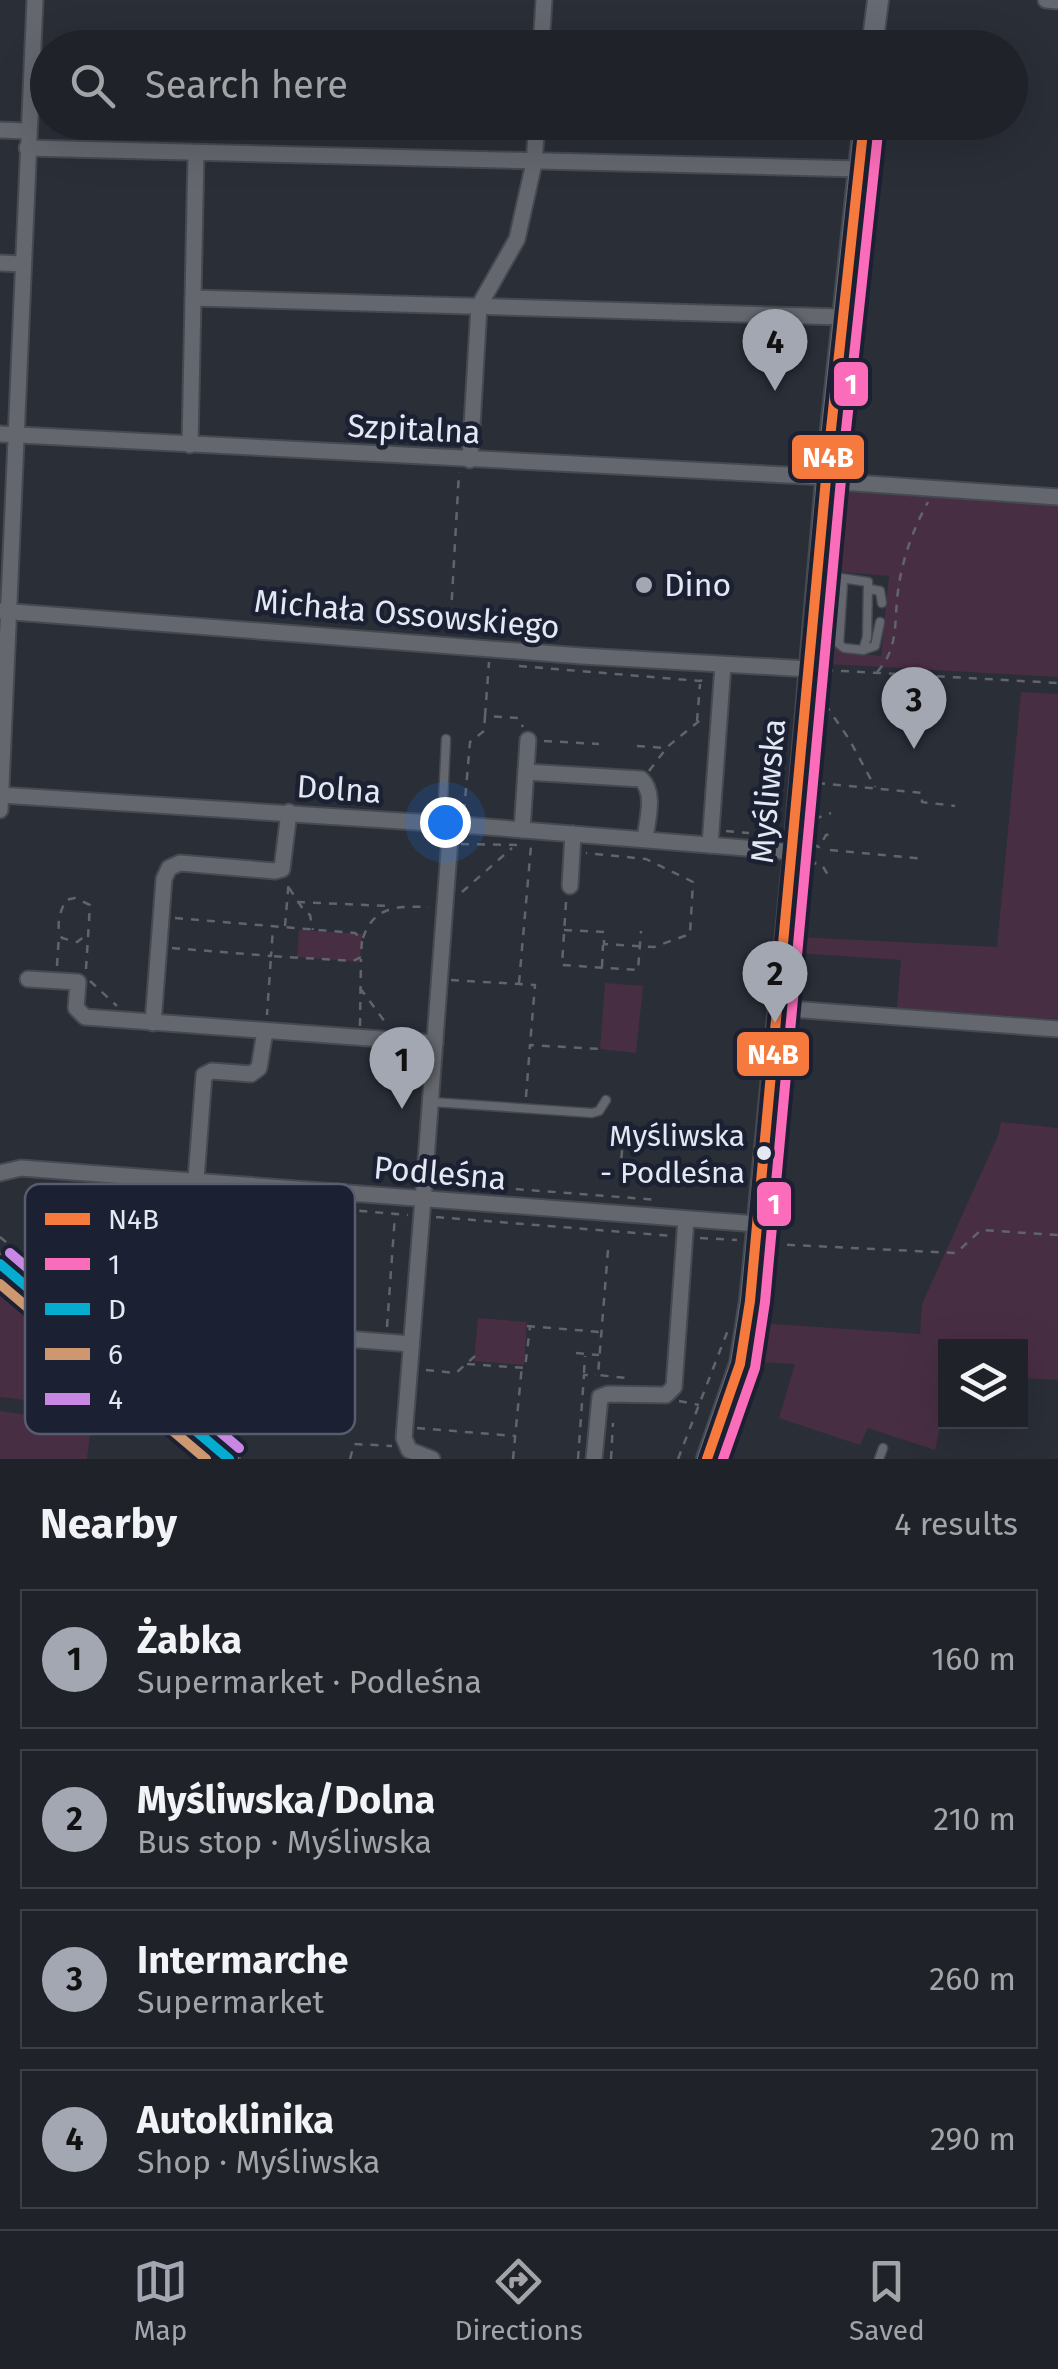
<!DOCTYPE html>
<meta charset="utf-8">
<style>
body{margin:0;font-family:"Fira Sans",sans-serif;background:#282a31;color:#f1f3f6}
.controls{position:absolute;right:30px;bottom:30px;display:grid;overflow:hidden;border-radius:0px;box-shadow:0 10px 40px #0002}
.controls button{width:90px;height:90px;display:grid;place-items:center;padding:0;border:0;border-bottom:2px solid #3d3f46;background:#202229;color:#f1f3f6;font:50px sans-serif}
.you{position:absolute;left:445px;top:822px;width:35px;height:35px;margin:-25px;border:8px solid #fff;border-radius:50%;background:#1a73e8;box-shadow:0 0 0 15px #1a73e833}
.badge{display:grid;place-items:center;width:65px;height:65px;border-radius:50%;background:#a2a7b1;color:#111;font-size:32px;font-weight:700}
.pin{position:absolute;translate:-50% -82px;filter:drop-shadow(0 2px 5px #0008)}
.pin::after{content:'';position:absolute;top:52px;width:35px;height:30px;background:inherit;clip-path:polygon(0 0,100% 0,50% 100%)}
.list{margin:0;padding:0;list-style:none}
h2{display:flex;justify-content:space-between;align-items:center;height:130px;margin:0;padding:0 40px;font-size:42px}
h2 small{font-size:32px;font-weight:400;color:#a2a4a8}
.list li{display:grid;grid-template-columns:65px 1fr auto;gap:30px;align-items:center;box-sizing:border-box;height:140px;margin:0 20px 20px;padding:0 20px;border:2px solid #3d3f46;border-radius:0px}
.list b{display:block;font-size:38px;white-space:nowrap}
.list p{margin:0;font-size:32px;white-space:nowrap;color:#a2a4a8}
.list em{font-size:32px;font-style:normal;color:#a2a4a8}
.icon{flex:none;width:55px;height:55px;fill:none;stroke:currentColor;stroke-width:2;stroke-linecap:round;stroke-linejoin:round}
.map{position:relative;flex:none;width:1058px;height:1459px;overflow:hidden}
.search{position:absolute;background:#202229;box-shadow:0 10px 40px #0002;left:30px;right:30px;top:30px;height:110px;display:flex;align-items:center;gap:25px;box-sizing:border-box;padding:0 35px;border-radius:55px;color:#a2a4a8;font-size:38px}
.sheet{height:770px;background:#202229}
nav{display:flex;justify-content:space-around;align-items:center;box-sizing:border-box;height:140px;border-top:2px solid #3d3f46;background:#202229;font-size:28px;color:#a2a4a8}
nav a{display:grid;justify-items:center;gap:5px}
nav .on{color:#a2a7b1}
.map>svg:first-child{display:block}
.green{fill:#482e43}
.lines{fill:none;stroke-linecap:round;stroke-linejoin:round}
.lane-casing{stroke:#454951;stroke-width:11}
.street-casing{stroke:#454951;stroke-width:19}
.secondary-casing{stroke:#454951;stroke-width:24}
.path{stroke:#61646b;stroke-width:2.5;stroke-dasharray:8 8;stroke-linecap:butt}
.lane{stroke:#64676e;stroke-width:8}
.street{stroke:#64676e;stroke-width:15}
.secondary{stroke:#666b73;stroke-width:20}
.bus-1-casing{stroke:#1b2132;stroke-width:18}
.bus-2-casing{stroke:#1b2132;stroke-width:18}
.bus-3-casing{stroke:#1b2132;stroke-width:18}
.bus-4-casing{stroke:#1b2132;stroke-width:18}
.bus-5-casing{stroke:#1b2132;stroke-width:18}
.bus-1{stroke:#f6793e;stroke-width:10}
.bus-2{stroke:#fb6dba;stroke-width:10}
.bus-3{stroke:#06acd0;stroke-width:10}
.bus-4{stroke:#cd976f;stroke-width:10}
.bus-5{stroke:#c787e3;stroke-width:10}
.poi-dot{fill:#a2a7b1;stroke:#1b2132;stroke-width:4}
.bus-dot{fill:#e3e8f3;stroke:#1b2132;stroke-width:4}
.labels{text-anchor:middle;dominant-baseline:central;stroke-width:9;stroke-linejoin:round;paint-order:stroke}
.bus-label{font-size:30px;fill:#e3e8f3;stroke:#1b2132;text-anchor:end}
.street-label{font-size:32px;fill:#e3e8f3;stroke:#1b2132}
.poi-label{font-size:32px;fill:#e3e8f3;stroke:#1b2132;text-anchor:start}
.key{fill:#1b2132;stroke:#575d6c;stroke-width:2.5}
.key-label{font-size:28px;fill:#e3e8f3}
.line-badge{stroke:#1b2132;stroke-width:4}
.badge-label{font-size:28px;text-anchor:middle;font-weight:bold;fill:#fff}
</style>
<div class="map">
<svg width="1058" height="1459" viewBox="0 0 1058 1459">
<rect width="100%" height="100%" fill="#2a2e37"/>
<g class="green">
<polygon points="850,492 1058,506 1058,677 827,664 822,655 825,636 841,652 881,656 889,576 830,571 837,501"/>
<polygon points="1021,692 1058,694 1058,1019 897,1008 901,960 798,953 799,937 997,947"/>
<polygon points="299,930 362,934 360,962 297,957"/>
<polygon points="605,983 643,986 636,1053 600,1049"/>
<polygon points="1001,1122 1058,1128 1058,1380 1021,1378 1020,1346 946,1346 945,1404 935,1450 868,1428 860,1445 779,1418 795,1364 759,1362 760,1323 920,1334 922,1304 998,1136"/>
<polygon points="0,1275 121,1377 92,1408 0,1397"/>
<polygon points="478,1318 527,1322 524,1365 474,1361"/>
<polygon points="0,1411 91,1424 87,1459 0,1459"/>
</g>
<g class="lines">
<defs>
<g id="lane">
<polyline points="821,575 868,582 867,637 863,650 844,648 839,644 843,583 839,577"/>
<polyline points="870,589 880,591 882,603"/>
<polyline points="863,650 875,646 880,622"/>
<polyline points="442,823 446,739"/>
<polyline points="432,1102 592,1113 599,1111 606,1100"/>
<polyline points="879,1459 883,1448"/>
</g>
<g id="street">
<polyline points="1046,0 1058,1"/>
<polyline points="541,48 544,0"/>
<polyline points="0,130 27,131"/>
<polyline points="27,148 860,169"/>
<polyline points="0,263 22,264"/>
<polyline points="193,298 843,317"/>
<polyline points="0,434 826,477"/>
<polyline points="190,445 196,153"/>
<polyline points="470,460 479,306 517,239 534,163 537,122"/>
<polyline points="826,481 1058,497"/>
<polyline points="0,611 582,656 809,669"/>
<path d="M526,772L641,779C656,793 647,820 645,839"/>
<polyline points="0,795 463,825 794,852"/>
<polyline points="0,810 35,0"/>
<polyline points="522,830 528,740"/>
<polyline points="710,845 723,665"/>
<polyline points="570,886 573,834"/>
<polyline points="28,979 78,982 76,1008 85,1017 435,1043"/>
<polyline points="777,1008 1058,1029"/>
<polyline points="153,1023 164,879 169,868 180,863 275,871 282,869 289,812"/>
<polyline points="265,1031 259,1068 251,1074 212,1071 204,1075 187,1296 199,1313 215,1318 298,1335 411,1344"/>
<polyline points="0,1173 21,1168 757,1224"/>
<polyline points="423,1199 404,1438 409,1450 432,1459"/>
<polyline points="423,1201 451,824"/>
<polyline points="594,1459 600,1397 608,1394 666,1395 674,1387 686,1219"/>
</g>
<g id="secondary">
<polyline points="872,48 878,0"/>
<polyline points="0,1264 229,1459"/>
<polyline points="707,1459 740,1364 750,1301 794,852 828,457 864,122"/>
</g>
</defs>
<use href="#lane" class="lane-casing"/>
<use href="#street" class="street-casing"/>
<use href="#secondary" class="secondary-casing"/>
<g class="path">
<polyline points="450,632 459,472"/>
<polyline points="519,666 700,681 705,679"/>
<polyline points="825,670 1058,683"/>
<path d="M877,672C899,649 894,621 898,591C902,560 913,529 928,502"/>
<polyline points="825,704 849,739 875,787"/>
<polyline points="485,716 489,662"/>
<polyline points="697,721 700,684"/>
<polyline points="544,741 599,744"/>
<polyline points="637,746 666,748 704,717"/>
<polyline points="649,771 665,750"/>
<polyline points="817,783 922,793 922,802 955,806"/>
<polyline points="464,812 470,742 484,731 485,716 518,718 523,727"/>
<polyline points="814,819 831,813"/>
<polyline points="726,831 749,833"/>
<polyline points="759,834 781,832"/>
<polyline points="461,844 523,845"/>
<polyline points="812,844 819,847 826,835 831,834"/>
<polyline points="830,850 925,859"/>
<polyline points="809,866 816,863 822,865 828,875"/>
<polyline points="289,888 303,909 310,915 313,930"/>
<polyline points="462,892 512,848"/>
<polyline points="297,902 388,906"/>
<polyline points="566,902 562,965 638,970 641,931"/>
<polyline points="175,918 355,933 362,939 361,957 353,961 271,956 267,1015"/>
<polyline points="285,926 289,879"/>
<polyline points="564,930 604,932 604,944 654,947 690,934 693,882 646,859 586,853"/>
<path d="M363,938C374,905 399,906 429,907"/>
<polyline points="172,948 271,956 273,929"/>
<polyline points="57,966 59,934"/>
<polyline points="602,967 603,945"/>
<path d="M86,969L90,905L75,898L66,900C60,911 55,927 62,938L77,942L89,933"/>
<polyline points="451,980 535,985 530,1045"/>
<polyline points="90,981 117,1006"/>
<polyline points="519,983 531,846"/>
<polyline points="360,988 388,1026"/>
<polyline points="360,1026 361,959"/>
<polyline points="526,1097 530,1045 600,1049"/>
<polyline points="620,1174 624,1128"/>
<polyline points="436,1183 659,1200"/>
<polyline points="123,1189 128,1194 183,1197"/>
<polyline points="206,1198 238,1200"/>
<polyline points="242,1198 239,1200 248,1208 329,1213 338,1209 408,1215"/>
<polyline points="436,1217 673,1236"/>
<polyline points="0,1237 128,1344 226,1433"/>
<polyline points="700,1238 737,1240"/>
<polyline points="771,1244 956,1253 981,1230 1058,1235"/>
<polyline points="608,1250 598,1375 626,1378"/>
<polyline points="203,1297 333,1303 343,1211"/>
<path d="M47,1325C56,1346 74,1366 98,1370"/>
<polyline points="527,1326 600,1332"/>
<polyline points="387,1327 395,1215"/>
<polyline points="149,1353 182,1311"/>
<polyline points="576,1353 599,1355"/>
<polyline points="467,1364 525,1368 530,1327"/>
<polyline points="426,1370 456,1373 475,1356"/>
<polyline points="584,1373 585,1356"/>
<polyline points="679,1401 699,1405"/>
<polyline points="417,1428 515,1436"/>
<polyline points="350,1459 354,1444 392,1446"/>
<polyline points="513,1459 522,1365"/>
<polyline points="578,1459 584,1375 596,1375"/>
<polyline points="611,1459 613,1423"/>
<polyline points="678,1459 728,1330"/>
</g>
<use href="#lane" class="lane"/>
<use href="#street" class="street"/>
<use href="#secondary" class="secondary"/>
<defs>
<polyline id="bus-1" points="707,1459 740,1364 750,1301 828,457 864,122"/>
<polyline id="bus-2" points="723,1459 755,1368 765,1302 843,458 879,124"/>
<polyline id="bus-3" points="0,1264 229,1459"/>
<polyline id="bus-4" points="0,1284 206,1459"/>
<polyline id="bus-5" points="10,1253 239,1448"/>
</defs>
<use href="#bus-1" class="bus-1-casing"/>
<use href="#bus-2" class="bus-2-casing"/>
<use href="#bus-3" class="bus-3-casing"/>
<use href="#bus-4" class="bus-4-casing"/>
<use href="#bus-5" class="bus-5-casing"/>
<use href="#bus-1" class="bus-1"/>
<use href="#bus-2" class="bus-2"/>
<use href="#bus-3" class="bus-3"/>
<use href="#bus-4" class="bus-4"/>
<use href="#bus-5" class="bus-5"/>
</g>
<circle class="poi-dot" cx="644" cy="585" r="10"/>
<circle class="bus-dot" cx="764" cy="1153" r="9"/>
<g class="labels">
<g class="bus-label">
<text x="745" y="1136">Myśliwska<tspan x="745" dy="37">- Podleśna</tspan></text>
</g>
<g class="street-label">
<text transform="translate(414 429) rotate(3)">Szpitalna</text>
<text transform="translate(407 614) rotate(5)">Michała Ossowskiego</text>
<text transform="translate(339 789) rotate(4)">Dolna</text>
<text transform="translate(768 791) rotate(-85)">Myśliwska</text>
<text transform="translate(440 1173) rotate(5)">Podleśna</text>
</g>
<g class="poi-label">
<text x="664" y="585">Dino</text>
</g>
</g>
<rect x="25" y="1184" width="330" height="250" rx="15" class="key"/>
<rect x="45" y="1213" width="45" height="12" fill="#f6793e"/>
<rect x="45" y="1258" width="45" height="12" fill="#fb6dba"/>
<rect x="45" y="1303" width="45" height="12" fill="#06acd0"/>
<rect x="45" y="1348" width="45" height="12" fill="#cd976f"/>
<rect x="45" y="1393" width="45" height="12" fill="#c787e3"/>
<g class="key-label">
<text x="108" y="1229">N4B</text>
<text x="108" y="1274">1</text>
<text x="108" y="1319">D</text>
<text x="108" y="1364">6</text>
<text x="108" y="1409">4</text>
</g>
<g class="line-badge">
<rect x="832" y="360" width="38" height="48" rx="10" fill="#fb6dba"/>
<rect x="790" y="433" width="76" height="48" rx="10" fill="#f6793e"/>
<rect x="735" y="1030" width="76" height="48" rx="10" fill="#f6793e"/>
<rect x="755" y="1180" width="38" height="48" rx="10" fill="#fb6dba"/>
</g>
<g class="badge-label">
<text x="851" y="394">1</text>
<text x="828" y="467">N4B</text>
<text x="773" y="1064">N4B</text>
<text x="774" y="1214">1</text>
</g>
</svg>
<div class="controls">
<button><svg class="icon" aria-label="layers" viewBox="0 0 24 24"><path d="M12 4l9 5-9 5-9-5zM3 14l9 5 9-5"/></svg></button>
</div>
<div class="you"></div>
<div class="pin badge" style="left:402px;top:1109px">1</div>
<div class="pin badge" style="left:775px;top:1023px">2</div>
<div class="pin badge" style="left:914px;top:749px">3</div>
<div class="pin badge" style="left:775px;top:391px">4</div>
<div class="search"><svg class="icon" aria-label="search" viewBox="0 0 24 24"><circle cx="10" cy="10" r="6"/><path d="M15 15l6 6"/></svg>Search here</div>
</div>
<section class="sheet">
<h2>Nearby<small>4 results</small></h2>
<ul class="list">
<li><span class="badge">1</span><div><b>Żabka</b><p>Supermarket · Podleśna</p></div><em>160 m</em></li>
<li><span class="badge">2</span><div><b>Myśliwska/Dolna</b><p>Bus stop · Myśliwska</p></div><em>210 m</em></li>
<li><span class="badge">3</span><div><b>Intermarche</b><p>Supermarket</p></div><em>260 m</em></li>
<li><span class="badge">4</span><div><b>Autoklinika</b><p>Shop · Myśliwska</p></div><em>290 m</em></li>
</ul>
</section>
<nav>
<a class="on"><svg class="icon" aria-label="map" viewBox="0 0 24 24"><path d="M3 6l6-2 6 2 6-2v14l-6 2-6-2-6 2zM9 4v14M15 6v14"/></svg>Map</a>
<a><svg class="icon" aria-label="directions" viewBox="0 0 24 24"><path d="M12 3l9 9-9 9-9-9zM9 14v-3h6M13 9l2 2-2 2"/></svg>Directions</a>
<a><svg class="icon" aria-label="saved" viewBox="0 0 24 24"><path d="M7 4h10v16l-5-4-5 4z"/></svg>Saved</a>
</nav>
